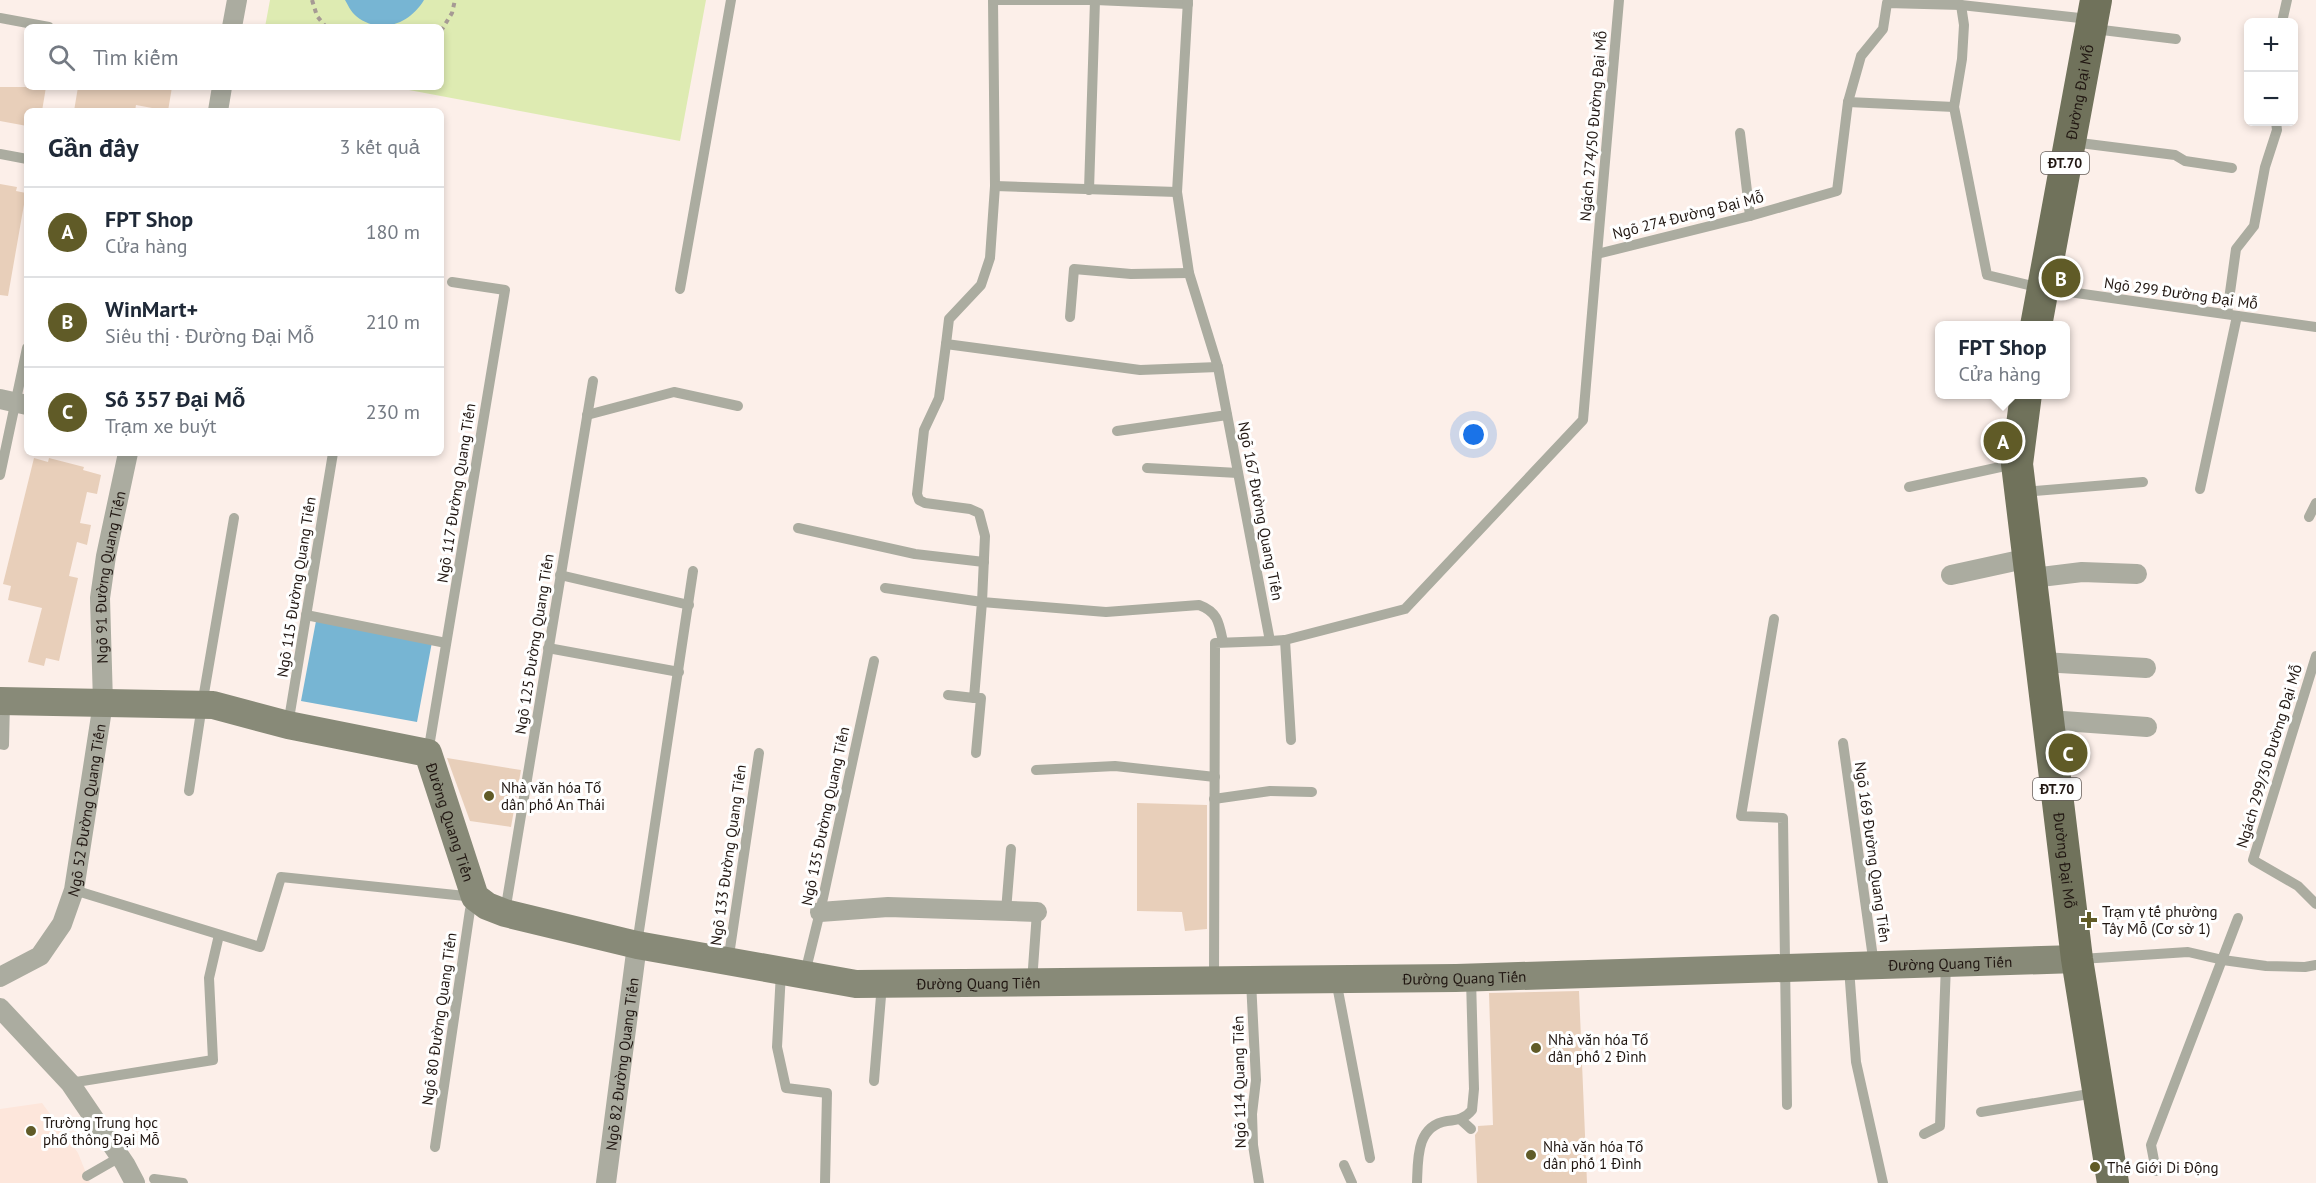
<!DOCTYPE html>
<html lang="vi">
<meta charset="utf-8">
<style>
body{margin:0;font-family:"PT Sans",sans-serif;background:#f2f2f3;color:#1f2937}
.controls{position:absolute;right:18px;top:18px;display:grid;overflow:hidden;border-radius:9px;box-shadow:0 3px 9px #0003}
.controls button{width:54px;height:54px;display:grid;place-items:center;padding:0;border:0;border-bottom:2px solid #e0e1e3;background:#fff;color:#1f2937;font:30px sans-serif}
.you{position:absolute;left:1474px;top:435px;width:21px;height:21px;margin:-15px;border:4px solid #fff;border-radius:50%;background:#1a73e8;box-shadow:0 0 0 9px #1a73e833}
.badge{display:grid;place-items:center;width:39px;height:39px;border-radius:50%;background:#605b27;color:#fff;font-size:20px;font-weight:700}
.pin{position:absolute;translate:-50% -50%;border:3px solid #fff;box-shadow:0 2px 6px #0006}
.popup{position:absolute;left:1935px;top:321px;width:135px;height:78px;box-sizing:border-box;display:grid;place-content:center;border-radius:9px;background:#fff;filter:drop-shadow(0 2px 4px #0005);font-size:20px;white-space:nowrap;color:#747a83}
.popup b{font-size:22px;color:#1f2937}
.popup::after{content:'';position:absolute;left:50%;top:100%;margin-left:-12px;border:12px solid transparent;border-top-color:#fff}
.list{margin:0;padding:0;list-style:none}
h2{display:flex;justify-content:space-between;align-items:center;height:78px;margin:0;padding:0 24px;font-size:26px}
h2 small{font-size:20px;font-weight:400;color:#747a83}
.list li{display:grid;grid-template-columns:39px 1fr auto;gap:18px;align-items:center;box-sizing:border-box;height:90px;padding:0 24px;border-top:2px solid #e0e1e3}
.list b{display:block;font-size:22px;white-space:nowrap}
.list p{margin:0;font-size:20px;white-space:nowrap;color:#747a83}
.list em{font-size:20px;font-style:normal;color:#747a83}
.icon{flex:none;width:33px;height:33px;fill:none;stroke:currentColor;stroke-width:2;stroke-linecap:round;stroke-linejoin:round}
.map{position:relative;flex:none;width:2316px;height:1183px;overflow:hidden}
.search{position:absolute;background:#fff;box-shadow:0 3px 9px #0003;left:24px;top:24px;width:420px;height:66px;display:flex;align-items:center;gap:15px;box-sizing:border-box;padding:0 21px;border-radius:9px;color:#747a83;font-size:22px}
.panel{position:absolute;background:#fff;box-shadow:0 3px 9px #0003;left:24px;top:108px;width:420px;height:348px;border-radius:9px}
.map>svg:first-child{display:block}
.built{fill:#fde6db}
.green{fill:#deebb2}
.water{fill:#77b5d3}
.building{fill:#e8cfba}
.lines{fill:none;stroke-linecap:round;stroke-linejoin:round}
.path{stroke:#a69a94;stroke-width:4;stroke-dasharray:4.5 4.5;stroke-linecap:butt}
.lane{stroke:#abaca0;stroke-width:10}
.street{stroke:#abaca0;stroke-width:20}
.secondary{stroke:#888a78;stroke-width:28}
.primary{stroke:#70725b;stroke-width:32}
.poi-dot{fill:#605b27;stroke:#fff;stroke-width:2}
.labels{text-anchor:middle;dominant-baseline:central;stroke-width:6;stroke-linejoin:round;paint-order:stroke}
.shield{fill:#fff;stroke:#645d59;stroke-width:1.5}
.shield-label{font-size:14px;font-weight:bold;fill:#211712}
.street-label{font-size:15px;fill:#211712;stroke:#fff}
.poi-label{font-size:15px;fill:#211712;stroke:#fff;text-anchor:start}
</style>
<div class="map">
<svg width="2316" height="1183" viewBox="0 0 2316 1183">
<rect width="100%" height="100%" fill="#fcefe9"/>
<polygon class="built" points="42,1103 78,1153 90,1183 0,1183 0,1109"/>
<polygon class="green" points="270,0 706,0 680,141 393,87 441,87 441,27 265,27"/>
<g class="water">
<path d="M345,0H424C409,25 379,35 356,16C351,12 348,5 345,0Z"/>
<polygon points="316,621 432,642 417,722 301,701"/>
</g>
<g class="building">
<polygon points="0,87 46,87 42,111 27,111 27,126 0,121"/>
<polygon points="78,87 172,87 168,111 136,105 135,111 74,111"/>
<polygon points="0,184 17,187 16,191 26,193 8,296 0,295"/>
<polygon points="34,458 48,462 49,458 84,467 83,470 101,475 97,494 87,492 80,523 91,525 87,545 77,542 69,576 78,578 59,661 46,658 44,666 28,662 42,608 8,600 11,586 3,584"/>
<polygon points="447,758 521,770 511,827 470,821"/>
<polygon points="1137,803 1207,805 1207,929 1185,931 1182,912 1137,911"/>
<polygon points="1579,991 1587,1183 1477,1183 1475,1135 1478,1131 1478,1126 1493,1125 1489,993"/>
</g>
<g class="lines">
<g class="path">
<polyline points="312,0 317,16 326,27"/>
<polyline points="441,31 452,13 455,0"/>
</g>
<g class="lane">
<polyline points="993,0 995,186 990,258 981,285 949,319 946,344 1140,370 1218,367"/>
<polyline points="993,0 1095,0 1188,4"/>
<polyline points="1188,0 1177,192 1189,273 1218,367 1270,641 1215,643 1214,980"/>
<polyline points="1961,5 1964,25 1962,59 1954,107 1987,275 2041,288 2316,327"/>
<polyline points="0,18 49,27"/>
<polyline points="2282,22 2287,0"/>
<polyline points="2094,29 2176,39"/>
<polyline points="1848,102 1954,107"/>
<polyline points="1740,133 1750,216"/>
<polyline points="2072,142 2175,155 2185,161 2232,168"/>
<polyline points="0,154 27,159"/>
<polyline points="995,186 1177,192"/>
<polyline points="1089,190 1095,0"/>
<polyline points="1597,254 1619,0"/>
<polyline points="680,289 731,0"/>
<polyline points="2227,314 2236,249 2254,226 2265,167 2277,130 2276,122"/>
<polyline points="1070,317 1074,269 1131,274 1189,273"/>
<path d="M946,344L939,398L924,430L917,494L919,500L925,503L970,509L979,513L985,536L982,602L1106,612L1199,605C1218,612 1219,623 1223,642"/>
<polyline points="587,415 674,392 738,406"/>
<polyline points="1117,431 1227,415"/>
<polyline points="1147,468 1238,473"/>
<polyline points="0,475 27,348"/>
<polyline points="1909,487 2014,464"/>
<polyline points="2200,489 2237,316"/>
<polyline points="2022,492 2143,482"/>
<polyline points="2309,517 2316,503"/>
<polyline points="798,528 915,554 984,562"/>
<polyline points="560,575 689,605"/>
<polyline points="885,588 982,602 974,698 948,695"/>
<polyline points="306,615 446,643"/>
<polyline points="1774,619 1741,816 1783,818 1787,1105"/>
<polyline points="1285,640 1291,740"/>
<polyline points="1270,641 1285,640 1405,609 1583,420 1597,254 1750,216 1837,191 1848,102 1861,56 1883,29 1887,3 1961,5 2089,19"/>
<polyline points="548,648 679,672"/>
<polyline points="2316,656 2253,860 2298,886 2316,904"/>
<polyline points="974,698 981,698 976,753"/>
<polyline points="288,725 333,453"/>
<polyline points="1843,743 1874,965"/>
<polyline points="0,744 4,745 5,701"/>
<polyline points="428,753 505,290 452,282"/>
<polyline points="1036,770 1115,766 1215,777"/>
<polyline points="189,791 202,705 234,518"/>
<polyline points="1214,799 1270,791 1312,792"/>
<polyline points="74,890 260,947 281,877 475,897 470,910 435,1147"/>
<polyline points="1006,911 1011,849"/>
<polyline points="505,912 593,381"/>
<polyline points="637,944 693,571"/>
<polyline points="2081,959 2188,952 2223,960 2266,966 2305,967 2316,965"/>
<polyline points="728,962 759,753"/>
<polyline points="1849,968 1856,1062 1883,1183"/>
<polyline points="781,972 777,1047 786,1088 827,1093 825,1183"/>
<polyline points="805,973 820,912 874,661"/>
<polyline points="1336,980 1370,1158"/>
<polyline points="1251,981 1256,1080 1252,1114 1253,1145 1259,1183"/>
<polyline points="1032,982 1037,912"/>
<polyline points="874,1081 882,984"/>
<polyline points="70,1083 213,1060 209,978 219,935"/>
<polyline points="1981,1112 2095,1093"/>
<polyline points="1460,1119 1471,1129"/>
<polyline points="1924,1134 1940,1126 1946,964"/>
<polyline points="1344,1165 1352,1183"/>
<polyline points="2156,1171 2151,1145 2238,918"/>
<polyline points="87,1176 120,1157"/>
<polyline points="154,1179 183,1183"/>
<path d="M1417,1183C1418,1159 1416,1126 1447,1121C1457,1120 1465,1119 1472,1110L1474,1089L1471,979"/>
</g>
<g class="street">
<polyline points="232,27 237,0"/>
<polyline points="218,111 222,87"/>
<polyline points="0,399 27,405"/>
<polyline points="1951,575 2029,558"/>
<polyline points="2032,578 2082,572 2137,574"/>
<polyline points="2042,662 2146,668"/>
<polyline points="2049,720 2147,727"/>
<polyline points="820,912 888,907 1037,912"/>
<path id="s1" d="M0,977L40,956L62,924L74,890L103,703L100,598L106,556L128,453"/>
<polyline points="0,1008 70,1083 125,1164 135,1183"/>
<path id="s2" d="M606,1183L637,945"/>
</g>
<path class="secondary" id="s3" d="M0,701L213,705L288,725L428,753L475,897L487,906L505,913L637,945L856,984L1456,978L2077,959"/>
<g class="primary">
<path id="s4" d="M2036,326L2096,0"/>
<path id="s5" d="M2026,394L2017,464L2077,959L2113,1183"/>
</g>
</g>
<g class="poi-dot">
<circle cx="489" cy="796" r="6"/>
<path d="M2086 911h6v6h6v6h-6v6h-6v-6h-6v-6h6z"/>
<circle cx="1536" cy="1048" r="6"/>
<circle cx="31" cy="1131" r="6"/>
<circle cx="1531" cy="1155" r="6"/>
<circle cx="2095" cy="1167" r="6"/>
</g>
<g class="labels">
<g class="shield">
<rect x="2041" y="152" width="48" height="22" rx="4.5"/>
<rect x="2033" y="778" width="48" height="22" rx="4.5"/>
</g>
<g class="shield-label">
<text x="2065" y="163">ĐT.70</text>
<text x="2057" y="789">ĐT.70</text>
</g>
<g class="street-label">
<text stroke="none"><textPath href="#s4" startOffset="238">Đường Đại Mỗ</textPath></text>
<text transform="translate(1593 126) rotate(-85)">Ngách 274/50 Đường Đại Mỗ</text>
<text transform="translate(1688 215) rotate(-14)">Ngõ 274 Đường Đại Mỗ</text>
<text transform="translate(2181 293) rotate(8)">Ngõ 299 Đường Đại Mỗ</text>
<text transform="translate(456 493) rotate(-81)">Ngõ 117 Đường Quang Tiến</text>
<text transform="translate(1261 511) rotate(79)">Ngõ 167 Đường Quang Tiến</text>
<text stroke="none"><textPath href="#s1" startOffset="436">Ngõ 91 Đường Quang Tiến</textPath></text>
<text transform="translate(296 587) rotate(-81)">Ngõ 115 Đường Quang Tiến</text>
<text transform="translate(534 644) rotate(-81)">Ngõ 125 Đường Quang Tiến</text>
<text transform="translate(2269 756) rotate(-73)">Ngách 299/30 Đường Đại Mỗ</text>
<text stroke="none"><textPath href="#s1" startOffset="201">Ngõ 52 Đường Quang Tiến</textPath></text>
<text transform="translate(825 816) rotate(-78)">Ngõ 135 Đường Quang Tiến</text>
<text stroke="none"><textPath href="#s3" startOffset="506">Đường Quang Tiến</textPath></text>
<text transform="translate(1873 852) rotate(82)">Ngõ 169 Đường Quang Tiến</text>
<text transform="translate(728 855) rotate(-82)">Ngõ 133 Đường Quang Tiến</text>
<text stroke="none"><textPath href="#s5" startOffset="470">Đường Đại Mỗ</textPath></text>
<text stroke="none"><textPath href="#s3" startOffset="2072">Đường Quang Tiến</textPath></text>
<text stroke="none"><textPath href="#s3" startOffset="1586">Đường Quang Tiến</textPath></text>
<text stroke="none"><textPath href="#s3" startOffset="1100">Đường Quang Tiến</textPath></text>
<text transform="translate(439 1019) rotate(-82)">Ngõ 80 Đường Quang Tiến</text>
<text stroke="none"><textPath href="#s2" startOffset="120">Ngõ 82 Đường Quang Tiến</textPath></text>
<text transform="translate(1239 1082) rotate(-91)">Ngõ 114 Quang Tiến</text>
</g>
<g class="poi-label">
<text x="501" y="787">Nhà văn hóa Tổ<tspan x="501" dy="17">dân phố An Thái</tspan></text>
<text x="2102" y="911">Trạm y tế phường<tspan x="2102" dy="17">Tây Mỗ (Cơ sở 1)</tspan></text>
<text x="1548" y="1039">Nhà văn hóa Tổ<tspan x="1548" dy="17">dân phố 2 Đình</tspan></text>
<text x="43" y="1122">Trường Trung học<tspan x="43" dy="17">phổ thông Đại Mỗ</tspan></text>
<text x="1543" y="1146">Nhà văn hóa Tổ<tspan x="1543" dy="17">dân phố 1 Đình</tspan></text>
<text x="2107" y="1167">Thế Giới Di Động</text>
</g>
</g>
</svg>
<div class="controls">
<button>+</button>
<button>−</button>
</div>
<div class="you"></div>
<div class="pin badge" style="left:2003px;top:441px">A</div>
<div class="popup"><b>FPT Shop</b>Cửa hàng</div>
<div class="pin badge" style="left:2061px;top:278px">B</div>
<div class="pin badge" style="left:2068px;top:753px">C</div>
<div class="search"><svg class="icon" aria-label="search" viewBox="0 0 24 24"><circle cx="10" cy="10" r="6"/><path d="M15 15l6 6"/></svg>Tìm kiếm</div>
<section class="panel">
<h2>Gần đây<small>3 kết quả</small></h2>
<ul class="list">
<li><span class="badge">A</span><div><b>FPT Shop</b><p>Cửa hàng</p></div><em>180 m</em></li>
<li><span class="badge">B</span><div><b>WinMart+</b><p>Siêu thị · Đường Đại Mỗ</p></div><em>210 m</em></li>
<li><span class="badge">C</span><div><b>Số 357 Đại Mỗ</b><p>Trạm xe buýt</p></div><em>230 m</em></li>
</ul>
</section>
</div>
